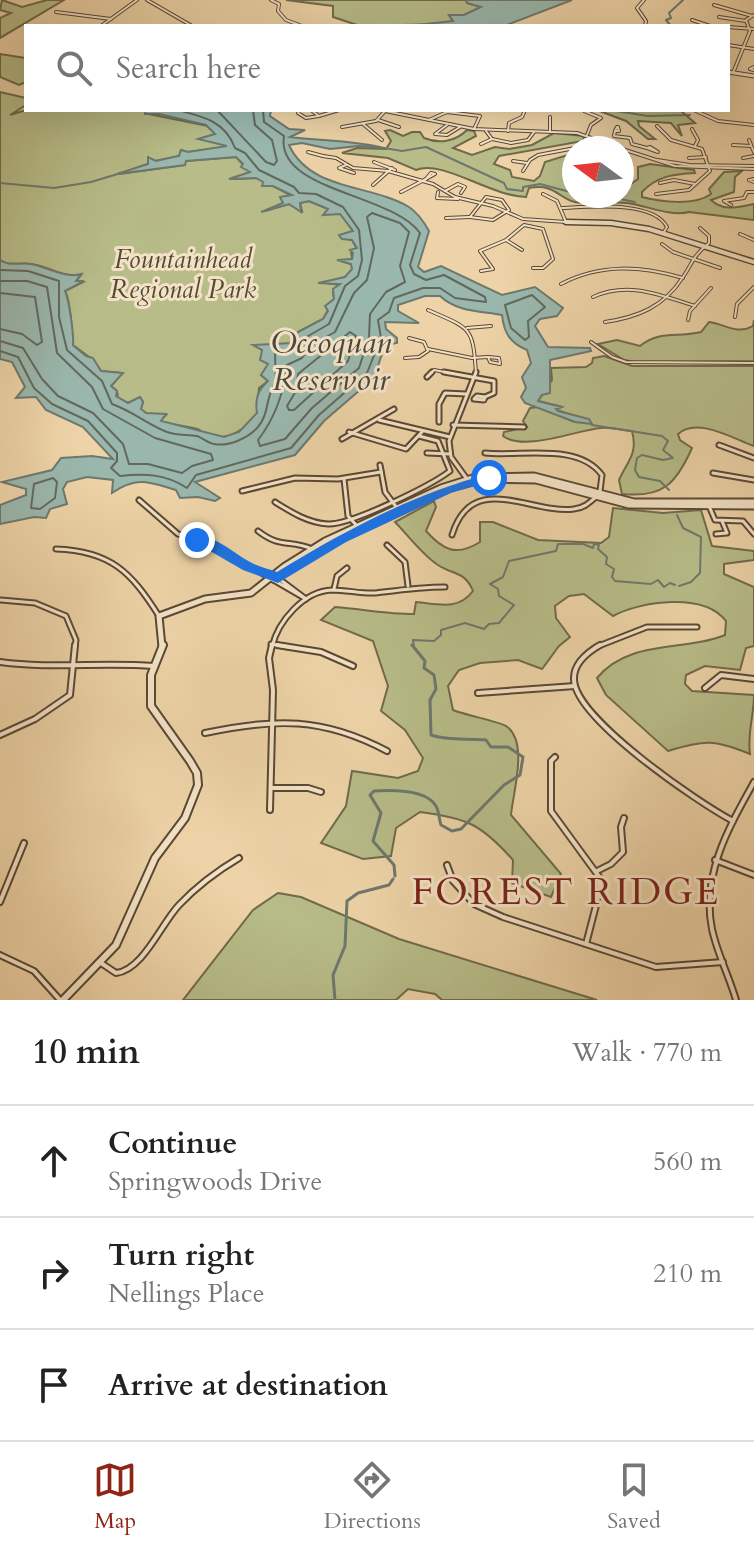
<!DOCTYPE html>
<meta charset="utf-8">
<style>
body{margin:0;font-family:Cardo,serif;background:#f2f2f2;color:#222}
.compass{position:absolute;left:562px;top:136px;width:72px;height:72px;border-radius:50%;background:#fff;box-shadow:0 8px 32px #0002;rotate:285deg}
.stop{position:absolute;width:24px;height:24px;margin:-18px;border:6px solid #1a73e8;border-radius:50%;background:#fff}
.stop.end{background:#1a73e8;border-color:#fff;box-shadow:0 2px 8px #0008}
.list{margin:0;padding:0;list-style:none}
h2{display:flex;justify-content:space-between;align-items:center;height:104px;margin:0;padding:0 32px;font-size:34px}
h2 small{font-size:26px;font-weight:400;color:#767676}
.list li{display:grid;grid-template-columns:52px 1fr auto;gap:24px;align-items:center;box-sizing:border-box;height:112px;padding:0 32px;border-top:2px solid #e0e0e0}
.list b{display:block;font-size:30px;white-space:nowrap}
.list p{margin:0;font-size:26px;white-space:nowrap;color:#767676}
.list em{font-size:26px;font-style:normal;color:#767676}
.icon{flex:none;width:44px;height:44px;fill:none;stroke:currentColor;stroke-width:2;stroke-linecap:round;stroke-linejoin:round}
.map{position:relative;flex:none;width:754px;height:1000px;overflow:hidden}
.search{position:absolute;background:#fff;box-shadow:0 8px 32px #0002;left:24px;right:24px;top:24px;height:88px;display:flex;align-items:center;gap:20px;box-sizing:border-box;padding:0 28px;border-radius:0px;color:#767676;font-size:30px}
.sheet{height:440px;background:#fff}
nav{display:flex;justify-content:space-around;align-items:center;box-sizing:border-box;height:112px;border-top:2px solid #e0e0e0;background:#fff;font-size:22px;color:#767676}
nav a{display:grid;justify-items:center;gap:4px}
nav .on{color:#8f2418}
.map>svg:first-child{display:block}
.green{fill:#b7bc88;stroke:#706a4c;stroke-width:2}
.water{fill:#9ab7ad;stroke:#6d786e;stroke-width:2}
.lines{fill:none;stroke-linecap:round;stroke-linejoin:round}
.shore{stroke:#62685e;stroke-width:2}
.stream-far1{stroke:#6d786e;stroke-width:2}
.stream{stroke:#6d786e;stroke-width:3}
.minor-far2-casing{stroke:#5a4835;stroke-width:4}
.minor-far1-casing{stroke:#5a4835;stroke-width:7}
.minor-casing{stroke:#5a4835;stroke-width:8}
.tertiary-far3-casing{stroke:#5a4835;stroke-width:5}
.tertiary-far2-casing{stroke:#5a4835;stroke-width:7}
.tertiary-far1-casing{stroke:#5a4835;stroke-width:9}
.tertiary-casing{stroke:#5a4835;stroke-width:10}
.minor-far2{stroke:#f3e2c6;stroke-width:2}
.minor-far1{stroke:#f3e2c6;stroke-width:3}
.minor{stroke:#f3e2c6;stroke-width:4}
.tertiary-far3{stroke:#f3e2c6;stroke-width:3}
.tertiary-far2{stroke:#f3e2c6;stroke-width:4}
.tertiary-far1{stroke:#f3e2c6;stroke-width:5}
.tertiary{stroke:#f3e2c6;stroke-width:6}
.route{fill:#1a73e8}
.labels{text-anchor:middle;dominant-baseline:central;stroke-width:6;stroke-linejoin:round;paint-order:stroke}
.far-park-label{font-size:26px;font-style:italic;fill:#544a33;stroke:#f3e2c6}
.water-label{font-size:32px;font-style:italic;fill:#4b483e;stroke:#f3e2c6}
.near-neighbourhood-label{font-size:38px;letter-spacing:2px;fill:#7a1f14;stroke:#f3e2c6}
</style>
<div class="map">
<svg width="754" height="1000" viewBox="0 0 754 1000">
<rect width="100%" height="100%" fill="#edd3a7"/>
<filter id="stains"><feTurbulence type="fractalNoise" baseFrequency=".0025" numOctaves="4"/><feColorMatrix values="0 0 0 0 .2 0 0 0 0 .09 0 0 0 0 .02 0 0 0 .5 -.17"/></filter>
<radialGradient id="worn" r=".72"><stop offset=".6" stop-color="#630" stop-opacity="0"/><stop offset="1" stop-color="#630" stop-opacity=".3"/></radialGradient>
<g class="green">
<polygon points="2,0 22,7 47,0 64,0 0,38 0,18 11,13 0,10"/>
<polygon points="286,0 466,0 467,3 481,7 464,15 449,15 453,21 443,24 360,26 333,17 333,6"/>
<polygon points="0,54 26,58 26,82 19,85 0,77"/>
<path d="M0,92L26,98V105L10,115L26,110H146L149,114L208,126L216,134L200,139L225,144L226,147L188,152L181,150L179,156L155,161L150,160L148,164L119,174L184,165L186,161L236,157L250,172L234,179L258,178L292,196L283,198V203L265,211L289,204L302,211L300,203L309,201L328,209L326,214H341L353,231L341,235L342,238L352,240L357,249L351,250L352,259L341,261L351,264L353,269L345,277L325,283L341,285L333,292L334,299L326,306L328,310L323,319L298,332L289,345H254L262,350L269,364L261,375L268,381L259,388L257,413C247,429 228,442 208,435C204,434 201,430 197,429C186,426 173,425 160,421L166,415H148L141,409L143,402L140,397L128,403L118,398L117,391L111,386L122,373L101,371L93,360L73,345C72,331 71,302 65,291L83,282L76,281L81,275C64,278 48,266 31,264C19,262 11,267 0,260Z"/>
<polygon points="597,110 680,110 695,123 678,125 682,136 671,123 638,121 639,126 655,139 648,139 626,121"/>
<path d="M390,130L403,136L412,132H420L424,138C439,144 455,142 467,130L474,131L476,136L453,148L472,155L495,147L509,149L532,145L554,133L584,136L583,141L499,156L494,164L510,170L512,177L534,181L540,176L545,162L574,153V173L565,178L566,183L574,186V196H622V190L638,179V167L650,164L694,170L695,173C674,174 657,176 642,192V197C661,202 695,206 711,194L709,189L724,172L742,171L735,177L734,192L711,200C724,212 738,207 754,204V220L689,212C670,217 646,205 626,203C611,201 590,205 575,202C559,199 555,183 529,188L526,197C490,196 442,159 416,170L388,158L342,153L357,148L386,149L391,141L385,131Z"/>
<path d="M754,320V361L636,362L624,360L598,344L617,340L640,346C660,330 676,338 701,332L709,322C725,324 737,335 753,326Z"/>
<path d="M604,356L632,366H754V446C732,438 697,417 678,434L680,440L692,448C676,484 663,498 622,494L619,480C628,460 638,454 632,431C621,430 611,427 601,428C577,430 524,452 503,436L504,432L527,427L523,421L530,408L538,407L575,422L584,419L554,409L562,407L538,401L552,380L551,368L586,367L592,363L593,358Z"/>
<path d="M434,501L436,507L426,531C443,550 456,557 480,542V522H493L538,540L601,543L609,537L613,508L663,513L701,510L712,546L754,551V560L724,564V574L754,587V646L746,648L740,670L705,666L686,675L685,684L692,691L754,695C754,716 747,733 750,754C714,739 704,740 668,751L606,695L597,678C629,639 683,652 725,635L726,621C704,592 641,601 613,616L584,594L569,596L555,606L556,618L570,637L559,646L542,669L518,660L480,663L459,670L448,686L453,710C462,714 503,723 506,726C529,741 513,792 511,815L561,874L551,897L512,883L513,860C481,824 467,818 420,812L396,828L391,856L363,859L321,843L346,806L352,771L398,778L418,771L423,758L405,730L381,711L388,686L373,641L321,620L335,607C362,609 387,614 414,614L416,602C438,604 458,611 473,591C465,571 453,575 438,565C422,555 408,535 395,522Z"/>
<polygon points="278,893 301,897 399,939 597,1000 442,1000 435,994 408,989 396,1000 183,1000 253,910"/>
</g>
<g class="water">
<polygon points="466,0 572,0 504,26 417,25 453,21 449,15 464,15 481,7 467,3"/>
<path d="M146,110H271L270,116L289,129L305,130L290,137C322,141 353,140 384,148L359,146L330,149L302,143L289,145C310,191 371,184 409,207C418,213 424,222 429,231L418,267L424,272L441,266L502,295L535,287L563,308L557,316L540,319L535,326L548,347L590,348L591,351L550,360V393L542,395L538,401L562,407L556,409L558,411L589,419L592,424L575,422L525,403L521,397L526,388L522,377L531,363L527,350C510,343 504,333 502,315C480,311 457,312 440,296H425L398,305V311L419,323L385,322L386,329L397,338V343L385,345L374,378L324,421L295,455L195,482L220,498L215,501L198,497L180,498L176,490C149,482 137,476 112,493L113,480L87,477L67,482L63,489L67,504L50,509L46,518L34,517L0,524V505L26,495V489L2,482L52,470L61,458L92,456L113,459L83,427L46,410L36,397L16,398L25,387L12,362L0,359V260C11,267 20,262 31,264C48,267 65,279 81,274L76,281H84L65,291C69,299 74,336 73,345L86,356L93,358L101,371L123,373L111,386L117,391L116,396L128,403L140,397L143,402L141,409L146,413L166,414L161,421L224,437L239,432L257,413C255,400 257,391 268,381L261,375L268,364L260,360L262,350L253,345L292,343L298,332L323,319L328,311L325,306L334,299L333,289L340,284L318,283L345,277L352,269L351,264L337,260L352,259L353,253L350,250L357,248L352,240L342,239L339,235L353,231L340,214L323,215L328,209L309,201L300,203L301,212L289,204L261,212L283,203L280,197L292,195L273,186H262L263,182L256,178L229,179L250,172L241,167L243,164L236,157L186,161L185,165L117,174L148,164V157L156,161L179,156L181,150L188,152L227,146L198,139L215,134L206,125L159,114H145Z"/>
</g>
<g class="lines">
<g class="shore">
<polyline points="217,110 266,162 274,165 277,161 272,140 255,125 253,110"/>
<path d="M372,213L400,223L409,232L400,266L405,282L386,292L370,314L369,337L359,368L312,408L285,439L260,446L258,440C275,418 284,392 287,365L302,358L312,345L335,332L354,293L367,280L374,248L367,217Z"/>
<path d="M0,270L28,271L59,281V317L67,350L102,381L112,404C132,411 147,424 167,432C178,436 187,434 197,436C203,438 208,443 214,444C229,447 248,438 258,427C270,413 265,396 276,382L275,354L296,350L303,339L329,324L345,286L358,276L362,260L359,230L343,207L316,194L299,193L294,187L259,170L245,153L235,148C225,121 202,116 177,110"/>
<polyline points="0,281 27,281 47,287 57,353 92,387 103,409 155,438 211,454 213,460 192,466 182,473 148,464 129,464 123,444 93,413 58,396 42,379 23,348 0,341"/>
<polyline points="0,293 35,297 42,342 37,345 22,334 0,329"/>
<polygon points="532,295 545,307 528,321 529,337 525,340 511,328 505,305"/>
<polygon points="350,332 356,336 348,361 294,410 289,410 287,406 296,391 298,374"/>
<path d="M0,351L18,357L34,388L52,404L88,421L117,453V461L111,468L120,476C144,473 166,474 187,488L196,475L291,448L319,415L367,373L381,338L378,320L389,312L394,298L423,288H440L455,298L486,302L485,297L444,275L426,280L414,274L410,265L420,233C391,193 275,191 284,136L264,122L263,110"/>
<polygon points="53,478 57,482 55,498 40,509 31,508 34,484"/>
</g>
<g class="stream-far1">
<polyline points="671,26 666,20 671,18 669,13 683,0"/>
<polyline points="610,110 648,116 690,115"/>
<polyline points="384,148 402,151 426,147 504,183 507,189 523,191 523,187 540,184 574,193"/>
<polyline points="0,183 54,188 91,182 121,173"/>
<polyline points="589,196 600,196"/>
<polyline points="605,196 635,202"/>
<polyline points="592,425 662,436 668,441 663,450 673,458 663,460 642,455 637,458 635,470 639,477 660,481 669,490"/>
<polyline points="677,515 683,528 701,537 700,573 691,582 679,586"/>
<polyline points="414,647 413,640 434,641 441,635 441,630 465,623 484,629 489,624 499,623 514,605 499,596 498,589 490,584 503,577 509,561 556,551 558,544 583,544 593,548 594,544 599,545 598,549 607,557 606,564 614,569 612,577 615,581 651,584 658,580 664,587 670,583 675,585"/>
</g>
<g class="stream">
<path d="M395,876L394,865L373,841L381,813L370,795L374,791C391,790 426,789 436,806C439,811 439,819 441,825L452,831L461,829L504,785L520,775L523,757L508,747H491L486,740C466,738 449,741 431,735L430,700L436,689L434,675L424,668L425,661L412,645"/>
<polyline points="335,1000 333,975 345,946 347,901 358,893 389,885 393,879"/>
</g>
<defs>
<g id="minor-far2">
<polyline points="147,0 192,26"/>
<polyline points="271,0 279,4 278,11 286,20 302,26"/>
<polyline points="644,0 637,8 646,21 645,26"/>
<polyline points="714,5 752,16"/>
<polyline points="56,12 111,19"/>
<polyline points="719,17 746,21"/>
<polyline points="692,20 710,26"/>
<polyline points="101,26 137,0"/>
<polyline points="728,27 754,29"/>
<polyline points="728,45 754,49"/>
<polyline points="754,67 750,69 754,70"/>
<polyline points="733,73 750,31 746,20 754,15"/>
<polyline points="300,110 298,113 306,118 319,116 311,110"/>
<polyline points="380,110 474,129 577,133 620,148"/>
<polyline points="694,110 718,121 754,125"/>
<polyline points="584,111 601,118 591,125 587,135"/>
<polyline points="319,116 339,110"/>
<polyline points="550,117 550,131"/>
<polyline points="378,120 399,127"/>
<polyline points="429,120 447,112 480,116 474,129"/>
<polyline points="363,124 382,140"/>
<polyline points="447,125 435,134 447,135 460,127"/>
<polyline points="342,127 376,121 386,110"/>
<polygon points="617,127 618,127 619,131 615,131"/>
<polyline points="692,129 698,140 695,146"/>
<polyline points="486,131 492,139 511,143 528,140 534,132"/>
<polyline points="508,131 509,123 522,117 525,110"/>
<polyline points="615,131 614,136 630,138 632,144 647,148"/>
<polyline points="749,140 754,152"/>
<polyline points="481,144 492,139"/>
<polyline points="733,145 751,146"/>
<polygon points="650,147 658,152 647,148"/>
<polyline points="622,149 675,166 754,169"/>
<polyline points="308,152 323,156"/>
<polyline points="329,157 323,156 336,158 353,168 388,171 433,184 455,197 493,206 523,219 566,222 557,201 543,194"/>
<polyline points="689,158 706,157"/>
<polyline points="743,158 754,156"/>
<polyline points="657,160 690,165 754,166"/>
<polyline points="513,161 527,163"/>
<polyline points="374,162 395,170"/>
<polyline points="346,165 339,168 354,173"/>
<polyline points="622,167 626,173 622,179"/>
<polyline points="523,171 530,160 538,155 607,142"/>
<polygon points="431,173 435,174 426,179"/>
<polyline points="754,179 749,180 754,182"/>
<polyline points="660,183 674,180 695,184"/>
<polyline points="373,185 392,168"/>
<polyline points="445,191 458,184 465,187 461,193"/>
<polyline points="401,192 426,179"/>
<polyline points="438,192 437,198 458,199"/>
<polyline points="656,194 689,190 710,171 702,149 671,140 657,126"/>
<polygon points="486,197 502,200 509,210 493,220 470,217"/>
<polyline points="731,205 724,201 744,198 747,192 754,192"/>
<path d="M562,208C588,207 653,200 667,227L664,232"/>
<polyline points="446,218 470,217"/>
<polyline points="740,234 754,240"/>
<polyline points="506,240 522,250"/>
<polyline points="662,244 673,252 720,268"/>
<polyline points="481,271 493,269 480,251 506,240 524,225 543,229 553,259 543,268 533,268"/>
<path d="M561,284C601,263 641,266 683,278"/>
<path d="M593,297C628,281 660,295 695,306"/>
<path d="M428,310C471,329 473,326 476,374"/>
<polyline points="735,317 737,304 754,287"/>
<polyline points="688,320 690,311 711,288"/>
<path d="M605,322C638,317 664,307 683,277C693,262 693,256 709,243V236L700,228"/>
<polyline points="467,328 491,326"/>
<polyline points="591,342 612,357 626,362 754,363"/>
<polyline points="428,349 472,358 488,357"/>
<polygon points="488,357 499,358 500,364 490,362"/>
<polyline points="405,358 419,357 428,351 424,342 409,338"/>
<polyline points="430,374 434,370 455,374"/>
</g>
<g id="minor-far1">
<polyline points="444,372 494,381 494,393 485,397"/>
<polyline points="427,377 432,372"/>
<polygon points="477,396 485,397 484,400 474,399"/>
<polyline points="379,420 450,437"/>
<polyline points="439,422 439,404 445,393 466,394"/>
<polyline points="453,425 524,427"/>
<polyline points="349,432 406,449 422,432"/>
<polyline points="342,439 394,409"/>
<polyline points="719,445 754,458"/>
<polyline points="427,453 450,454"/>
<path d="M485,453C521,457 578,442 602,475L600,491"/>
<polyline points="380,465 385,492 397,508"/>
<polyline points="713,473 754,480"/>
<polyline points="344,479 348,516 358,527"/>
<polyline points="467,479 451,457 449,441 476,372"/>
<polyline points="242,491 295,478 338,479 381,472"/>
<polyline points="139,500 178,534 207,543 243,565 264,572"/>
<path d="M275,502C291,512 308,523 328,524C351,525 430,486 450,471L438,441L419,436"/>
<polyline points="709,506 715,520 743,521 754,534"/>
<path d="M258,531C281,549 290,539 312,549"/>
<polyline points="716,534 727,533 722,521"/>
<path d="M452,535C472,469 532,515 574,509C584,508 589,503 596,497"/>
<polyline points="387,545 405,562 408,586"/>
<path d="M56,549C111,551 131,572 159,616"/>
<polygon points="264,572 278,578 306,599 263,574"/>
<polyline points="334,589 337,576 347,568"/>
<polyline points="1,600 35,603 66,616 76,640 75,647"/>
<polyline points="271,644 289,647"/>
<path d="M272,647C278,621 304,591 332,590C347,590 362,594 376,593C400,590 421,587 445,587"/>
<polyline points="596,647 647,627 697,627"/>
</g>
<g id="minor">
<polyline points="277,645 321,652 353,666"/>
<path d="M600,645C588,652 574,663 574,678C572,717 699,803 733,821"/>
<path d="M0,662C51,669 102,662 154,666"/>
<polyline points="705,688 721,675 754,679"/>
<polyline points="478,693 575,686"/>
<path d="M205,733C275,718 323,717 387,751"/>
<polyline points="0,735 35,719 70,695 75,645"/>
<polyline points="555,757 551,761 551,811 600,878 600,890 586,944"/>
<polyline points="273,788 308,788 321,792"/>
<polyline points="270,810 273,690 269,658 272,645"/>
<polyline points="715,860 754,875"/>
<polyline points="447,865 453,881 474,904 503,917 656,967 723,962"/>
<polyline points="597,871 611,864 623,852 621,827 624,818"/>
<polyline points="0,902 24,843"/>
<polyline points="0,955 34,971 60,1000"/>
<path d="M101,963L116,973C143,970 161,924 179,905C197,886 217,871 239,858"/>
<path d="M736,1000C729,976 717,953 712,929C701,875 729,827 754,782"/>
</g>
<polyline id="tertiary-far3" points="728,72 754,76"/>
<polyline id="tertiary-far2" points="566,222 611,223 649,229 754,262"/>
<g id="tertiary-far1">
<polyline points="273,579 341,539 448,489 483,479 536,480 629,505 754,506"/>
<polyline points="162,647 159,616 205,599 251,593 285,566 325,541 441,488 476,477 534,476 634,502 754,502"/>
</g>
<polyline id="tertiary" points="63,1000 116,945 155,858 185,818 198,785 197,773 190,761 151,706 151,675 163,645"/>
</defs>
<use href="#minor-far2" class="minor-far2-casing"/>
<use href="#minor-far1" class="minor-far1-casing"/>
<use href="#minor" class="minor-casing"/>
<use href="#tertiary-far3" class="tertiary-far3-casing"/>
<use href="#tertiary-far2" class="tertiary-far2-casing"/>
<use href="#tertiary-far1" class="tertiary-far1-casing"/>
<use href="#tertiary" class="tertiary-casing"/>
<use href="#minor-far2" class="minor-far2"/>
<use href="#minor-far1" class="minor-far1"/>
<use href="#minor" class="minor"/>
<use href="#tertiary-far3" class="tertiary-far3"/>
<use href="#tertiary-far2" class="tertiary-far2"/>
<use href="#tertiary-far1" class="tertiary-far1"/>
<use href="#tertiary" class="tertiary"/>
</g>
<path class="route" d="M489,474L494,476V481L453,492L346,542L278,583L243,570L191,540L193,536C214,533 234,554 252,563C259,567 269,569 277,572C344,531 413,494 489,474Z"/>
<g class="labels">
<g class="far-park-label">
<text x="183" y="259">Fountainhead<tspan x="183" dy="30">Regional Park</tspan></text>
</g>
<g class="water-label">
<text x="331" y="343">Occoquan<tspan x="331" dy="37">Reservoir</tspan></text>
</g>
<g class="near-neighbourhood-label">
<text x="566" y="892">FOREST RIDGE</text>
</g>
</g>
<rect width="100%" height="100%" filter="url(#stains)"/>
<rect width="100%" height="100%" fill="url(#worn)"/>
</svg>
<svg class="compass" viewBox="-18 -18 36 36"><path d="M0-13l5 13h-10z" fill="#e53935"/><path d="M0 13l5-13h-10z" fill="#767676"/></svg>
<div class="stop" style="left:489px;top:478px"></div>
<div class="stop end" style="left:197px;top:540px"></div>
<div class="search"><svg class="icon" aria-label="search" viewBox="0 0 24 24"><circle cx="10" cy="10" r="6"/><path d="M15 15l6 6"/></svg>Search here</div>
</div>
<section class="sheet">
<h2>10 min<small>Walk · 770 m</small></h2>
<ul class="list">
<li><svg class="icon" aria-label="ahead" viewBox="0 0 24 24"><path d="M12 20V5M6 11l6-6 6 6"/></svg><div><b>Continue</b><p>Springwoods Drive</p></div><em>560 m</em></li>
<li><svg class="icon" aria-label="right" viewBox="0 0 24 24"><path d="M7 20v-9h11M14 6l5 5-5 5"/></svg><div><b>Turn right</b><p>Nellings Place</p></div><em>210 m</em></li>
<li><svg class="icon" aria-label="arrive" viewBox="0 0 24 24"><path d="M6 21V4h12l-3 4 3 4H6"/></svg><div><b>Arrive at destination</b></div></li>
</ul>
</section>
<nav>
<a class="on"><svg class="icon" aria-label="map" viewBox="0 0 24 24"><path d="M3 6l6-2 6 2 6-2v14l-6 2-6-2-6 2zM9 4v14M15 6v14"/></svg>Map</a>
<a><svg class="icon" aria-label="directions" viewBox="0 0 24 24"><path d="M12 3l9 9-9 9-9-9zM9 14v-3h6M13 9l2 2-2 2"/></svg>Directions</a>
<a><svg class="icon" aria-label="saved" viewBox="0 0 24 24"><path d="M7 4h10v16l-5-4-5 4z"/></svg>Saved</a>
</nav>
